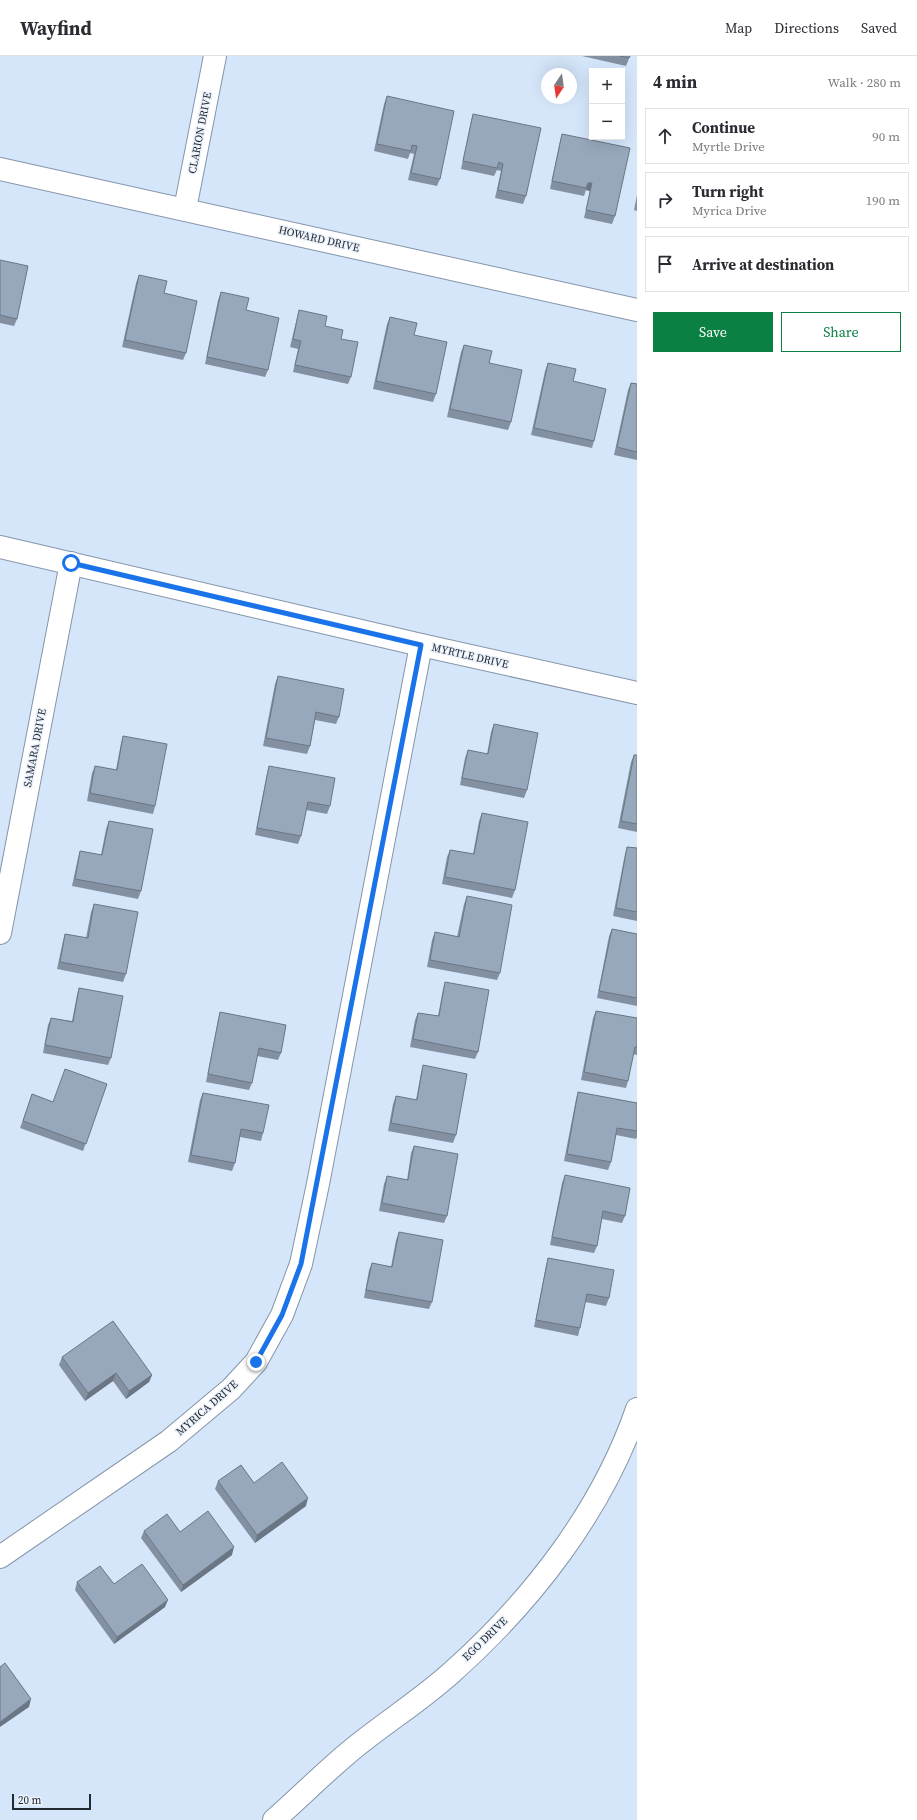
<!DOCTYPE html>
<meta charset="utf-8">
<style>
body{margin:0;font-family:"Source Serif 4",serif;background:#f7f7f7;color:#2b2b33}
.controls{position:absolute;right:12px;top:12px;display:grid;overflow:hidden;border-radius:0px;box-shadow:0 4px 16px #0002}
.controls button{width:36px;height:36px;display:grid;place-items:center;padding:0;border:0;border-bottom:1px solid #e1e1e2;background:#fff;color:#2b2b33;font:20px sans-serif}
.compass{position:absolute;left:541px;top:12px;width:36px;height:36px;border-radius:50%;background:#fff;box-shadow:0 4px 16px #0002;rotate:193deg}
.scale{position:absolute;left:12px;bottom:10px;width:79px;box-sizing:border-box;padding-left:4px;border:2px solid #232931;border-top:0;font-size:11px;line-height:14px;white-space:nowrap;color:#232931;-webkit-text-stroke:3px #ebf2fb;paint-order:stroke}
.stop{position:absolute;width:12px;height:12px;margin:-9px;border:3px solid #1a73e8;border-radius:50%;background:#fff}
.stop.end{background:#1a73e8;border-color:#fff;box-shadow:0 1px 4px #0008}
.list{margin:0;padding:0;list-style:none}
h2{display:flex;justify-content:space-between;align-items:center;height:52px;margin:0;padding:0 16px;font-size:17px}
h2 small{font-size:13px;font-weight:400;color:#7c7c81}
.list li{display:grid;grid-template-columns:26px 1fr auto;gap:12px;align-items:center;box-sizing:border-box;height:56px;margin:0 8px 8px;padding:0 8px;border:1px solid #e1e1e2;border-radius:0px}
.list b{display:block;font-size:15px;white-space:nowrap}
.list p{margin:0;font-size:13px;white-space:nowrap;color:#7c7c81}
.list em{font-size:13px;font-style:normal;color:#7c7c81}
.actions{display:flex;gap:8px;padding:12px 16px}
.actions a{flex:1;padding:9px 0;border:1px solid #0b8043;border-radius:0px;text-align:center;font-size:14px;color:#0b8043}
.actions .main{background:#0b8043;color:#fff}
.icon{flex:none;width:22px;height:22px;fill:none;stroke:currentColor;stroke-width:2;stroke-linecap:round;stroke-linejoin:round}
.map{position:relative;flex:none;width:637px;height:1764px;overflow:hidden}
header{display:flex;align-items:center;gap:24px;box-sizing:border-box;height:56px;padding:0 20px;background:#fff;border-bottom:1px solid #e1e1e2}
header strong{font-size:19px}
nav{display:flex;gap:22px;margin-inline-start:auto;font-size:14px}
main{display:flex}
aside{flex:1;background:#fff}
.map>svg:first-child{display:block}
.lines{fill:none;stroke-linecap:round;stroke-linejoin:round}
.minor-casing{stroke:#8595a9;stroke-width:24}
.minor{stroke:#fff;stroke-width:22}
.wall{fill:#8390a2}
.shaded-wall{fill:#6a7684}
.building{fill:#98a8bc;stroke:#6a7684}
.route{stroke:#1a73e8;stroke-width:5}
.labels{text-anchor:middle;dominant-baseline:central;stroke-width:3;stroke-linejoin:round;paint-order:stroke}
.street-label{font-size:11px;fill:#232931;stroke:#ebf2fb}
</style>
<header>
<strong>Wayfind</strong>
<nav><a>Map</a><a>Directions</a><a>Saved</a></nav>
</header>
<main>
<div class="map">
<svg width="637" height="1764" viewBox="0 0 637 1764">
<rect width="100%" height="100%" fill="#d5e6fb"/>
<g class="lines">
<defs>
<g id="minor">
<polyline points="0,113 637,254"/>
<polyline points="185,153 215,0"/>
<polyline points="0,491 421,589 637,637"/>
<polyline points="0,877 71,507"/>
<polyline points="0,1501 169,1385 231,1333 256,1306 282,1259 301,1208 318,1128 421,589"/>
<path d="M274,1764C299,1742 323,1718 348,1697C381,1669 419,1646 451,1617C531,1546 602,1455 637,1353"/>
</g>
</defs>
<use href="#minor" class="minor-casing"/>
<use href="#minor" class="minor"/>
</g>
<g class="wall">
<polygon points="582,0 630,0 626,10"/>
<polygon points="387,40 440,123 437,130 408,124 414,98 410,97 408,103 374,95 384,48"/>
<polygon points="473,58 526,140 523,148 495,142 501,115 497,114 494,120 461,113 471,65"/>
<polygon points="562,78 615,160 612,168 584,162 590,135 586,134 584,140 550,133 560,85"/>
<polygon points="637,139 637,155 634,154"/>
<polygon points="0,204 17,263 14,270 0,267"/>
<polygon points="139,219 164,237 186,297 183,304 122,291 136,227"/>
<polygon points="221,236 246,254 268,314 265,321 205,308 218,244"/>
<polygon points="299,254 325,270 341,283 351,321 348,328 293,316 298,293 290,291 297,262"/>
<polygon points="390,261 414,279 436,338 433,346 373,333 387,268"/>
<polygon points="464,289 511,366 508,374 447,361 461,296"/>
<polygon points="548,307 573,325 594,385 592,392 531,379 545,315"/>
<polygon points="631,327 637,328 637,404 614,399 628,334"/>
<polygon points="278,620 339,661 336,668 315,664 310,690 307,698 263,690 275,628"/>
<polygon points="494,668 527,734 524,742 460,729 465,702 468,694 487,698 491,676"/>
<polygon points="123,680 155,750 153,758 87,745 92,717 95,710 116,714 121,687"/>
<polygon points="634,699 637,699 637,776 618,772 631,706"/>
<polygon points="269,710 330,750 327,758 306,754 301,780 298,788 255,779 267,717"/>
<polygon points="482,757 515,834 512,842 442,828 447,801 450,794 473,798 479,765"/>
<polygon points="109,765 141,835 138,843 72,830 78,802 80,795 101,799 106,773"/>
<polygon points="627,791 637,792 637,865 613,860 625,798"/>
<polygon points="467,840 500,917 497,924 427,911 432,884 435,876 457,881 464,848"/>
<polygon points="94,848 126,918 123,926 57,913 63,885 65,878 86,882 91,856"/>
<polygon points="612,873 637,878 637,950 597,942 609,880"/>
<polygon points="445,926 478,996 475,1003 410,991 415,964 418,957 438,960 443,933"/>
<polygon points="79,932 111,1002 108,1009 43,997 48,969 51,962 72,965 77,939"/>
<polygon points="596,955 637,962 637,999 633,998 628,1025 626,1032 581,1024 593,962"/>
<polygon points="220,956 281,997 278,1004 257,1000 252,1027 249,1034 206,1026 218,964"/>
<polygon points="423,1009 456,1079 453,1087 388,1075 393,1048 396,1040 416,1044 421,1017"/>
<polygon points="107,1028 83,1095 20,1072 32,1038 53,1046"/>
<polygon points="578,1036 637,1047 637,1081 636,1083 616,1079 611,1106 608,1114 564,1105 576,1043"/>
<polygon points="203,1037 263,1077 261,1085 240,1081 235,1107 232,1115 188,1106 200,1044"/>
<polygon points="414,1090 447,1160 444,1167 379,1155 384,1128 387,1120 407,1124 411,1097"/>
<polygon points="565,1119 625,1160 622,1167 602,1163 597,1190 594,1197 550,1189 562,1127"/>
<polygon points="399,1176 432,1246 429,1253 364,1242 369,1214 372,1207 391,1211 396,1184"/>
<polygon points="548,1202 609,1242 606,1250 585,1246 580,1272 578,1280 534,1271 546,1210"/>
<polygon points="62,1301 152,1319 149,1326 126,1343 113,1325 85,1345 59,1309"/>
<polygon points="218,1425 254,1427 306,1450 255,1487 215,1433"/>
<polygon points="144,1475 180,1476 232,1499 181,1536 141,1482"/>
<polygon points="77,1526 114,1528 165,1551 114,1588 75,1534"/>
</g>
<g class="shaded-wall">
<polygon points="588,127 592,127 590,135 586,134"/>
<polygon points="116,1317 113,1325 85,1345 88,1337"/>
<polygon points="152,1319 149,1326 126,1343 129,1335"/>
<polygon points="308,1442 306,1450 255,1487 257,1479"/>
<polygon points="234,1491 232,1499 181,1536 183,1529"/>
<polygon points="168,1544 165,1551 114,1588 117,1581"/>
<polygon points="31,1643 29,1651 0,1671 0,1666"/>
</g>
<g class="building">
<polygon points="620,0 630,0 629,2"/>
<polygon points="387,40 454,55 440,123 411,117 417,90 412,89 411,95 377,88"/>
<polygon points="473,58 541,72 526,140 498,134 503,108 499,106 497,112 463,105"/>
<polygon points="562,78 630,92 615,160 586,154 592,127 588,127 586,132 552,125"/>
<polygon points="0,204 28,210 17,263 0,259"/>
<polygon points="139,219 167,225 164,237 197,245 186,297 125,284"/>
<polygon points="221,236 249,242 246,254 279,262 268,314 207,301"/>
<polygon points="299,254 327,260 325,270 343,274 341,283 358,286 351,321 295,309 301,285 293,283"/>
<polygon points="390,261 417,267 414,279 447,286 436,338 376,325"/>
<polygon points="464,289 492,295 489,307 522,314 511,366 450,353"/>
<polygon points="548,307 576,313 573,325 606,333 594,385 534,372"/>
<polygon points="631,327 637,328 637,396 617,391"/>
<polygon points="278,620 344,633 339,661 316,656 310,690 266,682"/>
<polygon points="494,668 538,677 527,734 462,722 468,694 488,698"/>
<polygon points="123,680 167,688 155,750 90,737 95,710 117,714"/>
<polygon points="634,699 637,699 637,768 621,765"/>
<polygon points="269,710 335,722 330,750 308,746 301,780 257,772"/>
<polygon points="482,757 528,766 515,834 445,821 450,794 474,798"/>
<polygon points="109,765 153,773 141,835 75,823 80,795 102,799"/>
<polygon points="627,791 637,792 637,856 616,852"/>
<polygon points="467,840 512,849 500,917 430,904 435,876 459,881"/>
<polygon points="94,848 138,856 126,918 60,906 65,878 88,882"/>
<polygon points="612,873 637,878 637,942 599,935"/>
<polygon points="445,926 489,934 478,996 413,983 418,957 439,960"/>
<polygon points="79,932 123,940 111,1002 45,989 51,962 73,966"/>
<polygon points="596,955 637,962 637,991 635,991 628,1025 584,1016"/>
<polygon points="220,956 286,969 281,997 259,992 252,1027 208,1018"/>
<polygon points="423,1009 467,1018 456,1079 391,1067 396,1040 417,1044"/>
<polygon points="65,1013 107,1028 86,1088 23,1065 32,1038 53,1046"/>
<polygon points="578,1036 637,1047 637,1075 617,1072 611,1106 567,1098"/>
<polygon points="203,1037 269,1049 263,1077 241,1073 235,1107 191,1099"/>
<polygon points="414,1090 458,1098 447,1160 382,1147 387,1120 408,1124"/>
<polygon points="565,1119 630,1132 625,1160 603,1155 597,1190 552,1181"/>
<polygon points="399,1176 443,1184 432,1246 366,1234 372,1207 392,1211"/>
<polygon points="548,1202 614,1214 609,1242 587,1238 580,1272 536,1264"/>
<polygon points="113,1265 152,1319 129,1335 116,1317 88,1337 62,1301"/>
<polygon points="282,1406 308,1442 257,1479 218,1425 241,1409 254,1427"/>
<polygon points="208,1455 234,1491 183,1529 144,1475 167,1458 180,1476"/>
<polygon points="142,1508 168,1544 117,1581 77,1526 100,1510 114,1528"/>
<polygon points="5,1607 31,1643 0,1666 0,1611"/>
</g>
<g class="lines">
<polyline class="route" points="71,507 421,589 301,1208 282,1259 256,1306"/>
</g>
<g class="labels">
<g class="street-label">
<text transform="translate(200 77) rotate(-79)">CLARION DRIVE</text>
<text transform="translate(319 183) rotate(13)">HOWARD DRIVE</text>
<text transform="translate(470 600) rotate(13)">MYRTLE DRIVE</text>
<text transform="translate(35 692) rotate(-79)">SAMARA DRIVE</text>
<text transform="translate(207 1352) rotate(-41)">MYRICA DRIVE</text>
<text transform="translate(485 1583) rotate(-44)">EGO DRIVE</text>
</g>
</g>
</svg>
<div class="controls">
<button>+</button>
<button>−</button>
</div>
<svg class="compass" viewBox="-18 -18 36 36"><path d="M0-13l5 13h-10z" fill="#e53935"/><path d="M0 13l5-13h-10z" fill="#7c7c81"/></svg>
<div class="scale">20 m</div>
<div class="stop" style="left:71px;top:507px"></div>
<div class="stop end" style="left:256px;top:1306px"></div>
</div>
<aside>
<h2>4 min<small>Walk · 280 m</small></h2>
<ul class="list">
<li><svg class="icon" aria-label="ahead" viewBox="0 0 24 24"><path d="M12 20V5M6 11l6-6 6 6"/></svg><div><b>Continue</b><p>Myrtle Drive</p></div><em>90 m</em></li>
<li><svg class="icon" aria-label="right" viewBox="0 0 24 24"><path d="M7 20v-9h11M14 6l5 5-5 5"/></svg><div><b>Turn right</b><p>Myrica Drive</p></div><em>190 m</em></li>
<li><svg class="icon" aria-label="arrive" viewBox="0 0 24 24"><path d="M6 21V4h12l-3 4 3 4H6"/></svg><div><b>Arrive at destination</b></div></li>
</ul>
<div class="actions"><a class="main">Save</a><a>Share</a></div>
</aside>
</main>
